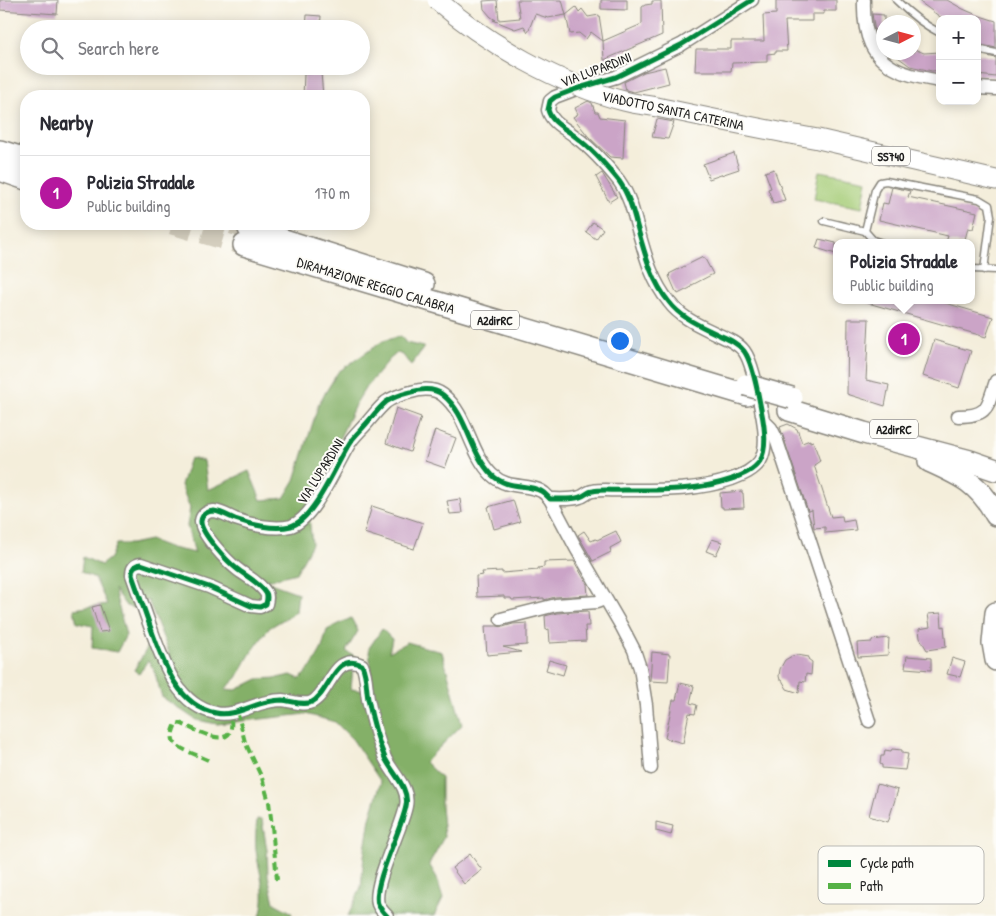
<!DOCTYPE html>
<meta charset="utf-8">
<style>
body{margin:0;font-family:"Patrick Hand",sans-serif;background:#f2f2f3;color:#2b2b33}
.controls{position:absolute;right:15px;top:15px;display:grid;overflow:hidden;border-radius:10px;box-shadow:0 2px 12px #0003}
.controls button{width:45px;height:45px;display:grid;place-items:center;padding:0;border:0;border-bottom:1px solid #e1e1e2;background:#fff;color:#2b2b33;font:25px sans-serif}
.compass{position:absolute;left:876px;top:15px;width:45px;height:45px;border-radius:50%;background:#fff;box-shadow:0 2px 12px #0003;rotate:84deg}
.you{position:absolute;left:619px;top:340px;width:18px;height:18px;margin:-12px;border:4px solid #fff;border-radius:50%;background:#1a73e8;box-shadow:0 0 0 8px #1a73e833}
.badge{display:grid;place-items:center;width:32px;height:32px;border-radius:50%;background:#b5179e;color:#fff;font-size:16px;font-weight:700}
.pin{position:absolute;translate:-50% -50%;border:2px solid #fff;box-shadow:0 1px 5px #0006}
.popup{position:absolute;left:833px;top:239px;width:142px;height:65px;box-sizing:border-box;display:grid;place-content:center;border-radius:10px;background:#fff;filter:drop-shadow(0 1px 4px #0005);font-size:16px;white-space:nowrap;color:#7c7c81}
.popup b{font-size:19px;color:#2b2b33}
.popup::after{content:'';position:absolute;left:50%;top:100%;margin-left:-10px;border:10px solid transparent;border-top-color:#fff}
.list{margin:0;padding:0;list-style:none}
h2{display:flex;justify-content:space-between;align-items:center;height:65px;margin:0;padding:0 20px;font-size:21px}
h2 small{font-size:16px;font-weight:400;color:#7c7c81}
.list li{display:grid;grid-template-columns:32px 1fr auto;gap:15px;align-items:center;box-sizing:border-box;height:75px;padding:0 20px;border-top:1px solid #e1e1e2}
.list b{display:block;font-size:19px;white-space:nowrap}
.list p{margin:0;font-size:16px;white-space:nowrap;color:#7c7c81}
.list em{font-size:16px;font-style:normal;color:#7c7c81}
.icon{flex:none;width:28px;height:28px;fill:none;stroke:currentColor;stroke-width:2;stroke-linecap:round;stroke-linejoin:round}
.map{position:relative;flex:none;width:996px;height:916px;overflow:hidden}
.search{position:absolute;background:#fff;box-shadow:0 2px 12px #0003;left:20px;top:20px;width:350px;height:55px;display:flex;align-items:center;gap:12px;box-sizing:border-box;padding:0 18px;border-radius:28px;color:#7c7c81;font-size:19px}
.panel{position:absolute;background:#fff;box-shadow:0 2px 12px #0003;left:20px;top:90px;width:350px;height:140px;border-radius:20px}
.map>svg:first-child{display:block}
.green{fill:#a5cc77;stroke:#60744a}
.forest{fill:#84b068;stroke:#506642}
.building{fill:#cba4c7}
.lines{fill:none;stroke-linecap:round;stroke-linejoin:round}
.motorway-tunnel{stroke:#d4cebe;stroke-width:21;stroke-dasharray:21 11;stroke-linecap:butt}
.service-casing{stroke:#88857c;stroke-width:9}
.minor-casing{stroke:#88857c;stroke-width:15}
.primary-casing{stroke:#88857c;stroke-width:21}
.motorway-casing{stroke:#88857c;stroke-width:24}
.service{stroke:#fff;stroke-width:6}
.minor{stroke:#fff;stroke-width:12}
.primary{stroke:#fff;stroke-width:19}
.motorway{stroke:#fff;stroke-width:21}
.primary-bridge-casing{stroke:#88857c;stroke-width:21;stroke-linecap:butt}
.motorway-bridge-casing{stroke:#88857c;stroke-width:24;stroke-linecap:butt}
.primary-bridge{stroke:#fff;stroke-width:19}
.motorway-bridge{stroke:#fff;stroke-width:21}
.quiet{stroke:#55b145;stroke-width:4;stroke-dasharray:8 4;stroke-linecap:butt}
.cycleway-casing{stroke:#fdfcf7;stroke-width:8}
.cycleway{stroke:#00873e;stroke-width:5}
.labels{text-anchor:middle;dominant-baseline:central;stroke-width:4;stroke-linejoin:round;paint-order:stroke}
.shield{fill:#fdfcf7;stroke:#605f5e;stroke-width:1}
.shield-label{font-size:12px;font-weight:bold;fill:#1c1c1c}
.street-label{font-size:14px;fill:#1c1c1c;stroke:#fdfcf7}
.key{fill:#fdfcf7;stroke:#bab9b5;stroke-width:1}
.key-label{font-size:14px;fill:#1c1c1c}
</style>
<div class="map">
<svg width="996" height="916" viewBox="0 0 996 916">
<rect width="100%" height="100%" fill="#fdfcf7"/>
<filter id="ink" filterUnits="userSpaceOnUse"><feTurbulence type="fractalNoise" baseFrequency=".02" numOctaves="2"/><feDisplacementMap in="SourceGraphic" scale="10" xChannelSelector="R" yChannelSelector="G"/><feConvolveMatrix kernelMatrix="1 2 1 2 8 2 1 2 1" color-interpolation-filters="sRGB"/></filter>
<filter id="wash" filterUnits="userSpaceOnUse"><feTurbulence type="fractalNoise" baseFrequency=".0096" numOctaves="4" result="noise"/><feDisplacementMap in="SourceGraphic" scale="20" xChannelSelector="R" yChannelSelector="G"/><feGaussianBlur stdDeviation="1.12" result="paint"/><feColorMatrix in="noise" values="0 0 0 0 0 0 0 0 0 0 0 0 0 0 0 0 0 1.4 0 .05"/><feComposite in="paint" operator="in"/></filter>
<g filter="url(#wash)">
<rect width="100%" height="100%" fill="#f4eedb"/>
<polygon class="green" points="819,171 867,180 862,208 814,199"/>
<g class="forest">
<polygon points="401,336 406,343 424,347 411,366 403,355 397,353 390,359 366,387 355,405 308,507 312,544 296,573 265,581 298,593 296,612 269,628 249,656 237,678 225,689 236,690 258,679 277,678 291,675 300,679 312,666 322,648 327,630 351,618 358,631 346,651 354,656 351,689 373,692 369,648 382,629 392,639 389,652 407,642 442,652 462,725 425,762 441,778 441,806 444,837 429,864 436,876 443,898 434,916 348,916 361,887 364,856 370,818 381,782 353,740 335,722 306,714 217,724 196,720 162,697 154,670 148,660 139,674 134,670 149,645 170,655 148,600 134,608 126,606 114,589 126,635 117,652 92,648 93,626 77,623 74,609 107,604 95,578 81,572 83,557 101,565 110,558 116,544 131,544 150,540 171,548 195,553 187,526 190,508 181,485 190,458 204,461 208,490 249,471 261,500 284,498 295,480 319,403 338,372 383,341"/>
<path d="M257,819L262,820L267,850L268,875L274,903L291,912L292,916H260C268,891 259,874 256,850C255,840 256,829 257,819Z"/>
</g>
<g id="blocks">
<g class="building">
<polygon points="0,0 58,0 57,14 0,10"/>
<polygon points="497,0 499,20 520,18 517,0 562,0 566,15 548,18 535,14 528,32 524,26 515,29 493,20 496,20 491,17 484,9 483,1"/>
<polygon points="601,0 627,0 627,10 601,9"/>
<polygon points="776,0 836,0 836,11 824,11 824,14 812,14 812,21 785,21 787,51 776,51 776,53 767,54 767,62 732,63 731,71 695,71 696,49 731,49 731,41 764,41 763,15 776,14"/>
<polygon points="917,0 947,0 963,9 977,15 996,21 996,48 977,44 977,19 943,19"/>
<polygon points="652,1 661,1 662,35 604,60 603,41 642,24 642,7 645,5 652,4"/>
<polygon points="576,7 579,12 582,9 588,17 599,15 603,41 591,32 586,39 579,33 570,34 566,15"/>
<polygon points="872,14 884,15 884,49 878,41 875,32"/>
<polygon points="307,15 321,16 320,29 306,29"/>
<polygon points="914,49 924,53 940,52 940,70 932,71 910,66 891,52 914,52"/>
<polygon points="977,54 996,58 996,77 977,75"/>
<polygon points="665,67 669,83 634,92 626,90 624,82 644,72"/>
<polygon points="321,73 323,96 303,96 304,74"/>
<polygon points="588,101 592,103 595,112 598,112 600,117 625,120 623,158 610,157 588,136 573,117 578,114 575,108"/>
<polygon points="657,119 674,122 668,139 652,137"/>
<polygon points="734,153 739,169 709,179 703,164"/>
<polygon points="774,169 785,200 773,203 768,189 771,188 765,172"/>
<polygon points="602,173 617,197 609,202 596,177"/>
<polygon points="892,187 910,191 908,197 977,212 973,229 968,228 964,243 952,243 946,242 948,236 879,220 883,203 888,204"/>
<polygon points="593,222 603,229 596,239 586,232"/>
<polygon points="819,239 836,243 836,254 816,248"/>
<polygon points="703,257 704,259 705,259 713,274 692,285 690,288 678,294 677,292 676,292 669,276 670,275 669,274"/>
<polygon points="869,300 935,300 993,317 986,337 868,303"/>
<polygon points="848,319 869,319 866,380 889,385 885,406 847,394"/>
<polygon points="934,340 971,351 959,388 923,376"/>
<polygon points="396,408 421,417 410,452 386,443"/>
<polygon points="788,424 797,429 802,443 810,440 810,442 813,441 820,461 814,465 831,517 842,516 843,522 854,520 856,530 825,533 825,527 814,528 812,510 808,511 780,427"/>
<polygon points="435,430 456,438 445,468 425,461"/>
<polygon points="742,491 742,493 743,493 744,508 723,509 723,507 721,507 720,493"/>
<polygon points="460,499 462,513 450,514 447,501"/>
<polygon points="513,500 520,522 494,529 488,507"/>
<polygon points="372,506 423,523 414,549 364,533"/>
<polygon points="584,531 591,541 596,539 597,540 616,531 621,542 610,548 611,552 593,561 578,535"/>
<polygon points="712,539 722,542 716,555 706,551"/>
<polygon points="574,561 587,584 588,595 555,597 544,600 544,598 512,600 511,598 504,598 504,596 477,597 476,576 483,575 482,572 502,571 502,573 538,570 538,568 544,567 544,562"/>
<polygon points="100,605 109,631 100,632 92,607"/>
<polygon points="588,611 589,626 585,626 586,641 550,643 549,629 546,630 545,616 557,613"/>
<polygon points="941,613 942,627 944,626 946,647 927,650 920,638 919,629 930,627 928,614"/>
<polygon points="527,623 527,645 503,647 521,652 487,655 485,626 497,626 503,627 513,624"/>
<polygon points="889,638 888,655 858,657 857,643 872,642 872,640"/>
<polygon points="652,652 670,654 668,682 650,681"/>
<polygon points="797,655 809,657 808,659 812,662 811,675 806,674 805,682 800,681 799,693 787,689 782,680 780,680 779,676 780,669 785,660 792,656"/>
<polygon points="907,656 931,658 931,670 905,668"/>
<polygon points="952,658 965,662 960,677 947,674"/>
<polygon points="549,660 566,665 563,675 546,670"/>
<polygon points="680,683 694,686 690,703 697,705 695,714 689,713 683,743 665,738 673,700 676,700"/>
<polygon points="892,749 902,750 902,753 908,754 905,770 882,768 882,765 880,764 881,756 884,756 885,750 891,751"/>
<polygon points="877,784 898,790 888,822 869,816"/>
<polygon points="656,822 673,826 671,835 656,831"/>
<polygon points="470,854 482,870 464,884 452,868"/>
</g>
</g>
</g>
<g filter="url(#ink)">
<use href="#blocks" fill-opacity="0" stroke="#88857c" stroke-width="1"/>
<g class="lines">
<g class="motorway-tunnel">
<polyline points="172,224 244,245"/>
<polyline points="232,224 249,229"/>
</g>
<defs>
<g id="service">
<path d="M896,0C909,13 924,25 940,33"/>
<polyline points="977,49 996,53"/>
<polyline points="824,221 865,231 873,240 882,243"/>
<polyline points="865,231 875,190 880,182 886,181 979,199 989,205 991,216 984,270"/>
<polyline points="972,269 996,270"/>
</g>
<g id="minor">
<path d="M864,0C863,33 870,61 905,73C916,77 928,79 940,81"/>
<polyline points="977,88 996,89"/>
<path d="M958,416C989,416 987,407 996,381"/>
<polyline points="764,421 771,428 776,438 869,721"/>
<polyline points="550,499 576,548 622,627 634,650 640,668 646,705 651,768"/>
<polyline points="501,619 556,605 597,602 605,599"/>
<path d="M387,916C383,912 380,909 378,904C372,885 402,829 406,806C410,788 392,773 385,758C377,739 372,719 368,699C366,688 367,676 362,665C334,651 330,693 312,702C303,706 292,701 282,700C278,700 272,701 267,702C251,705 233,717 216,713C176,706 162,658 150,626C144,609 138,592 132,575C132,568 134,565 141,564L209,587L251,606L260,607L266,604C267,600 268,596 266,593C260,583 246,576 237,569C228,562 200,533 201,521C202,514 208,511 214,511C222,512 228,516 235,519C251,525 274,530 291,526C314,519 336,465 349,444C353,437 360,431 366,424C372,417 379,408 386,402C393,397 403,394 411,392C421,389 434,388 443,395C468,415 469,452 492,475C508,490 526,483 541,491C545,493 547,496 550,499C558,499 573,500 580,497C585,496 588,491 593,491C603,489 614,491 623,490C660,490 697,491 732,479C742,475 753,471 760,461C768,448 764,423 761,409C758,394 753,363 744,351C738,343 728,339 719,335C701,326 682,319 669,302C651,280 645,254 637,226C633,211 629,195 619,181C607,166 593,150 577,138C567,129 552,124 548,110L550,101L555,97L576,89L616,77L681,45L752,0"/>
</g>
<polyline id="primary" points="785,133 818,139 996,180"/>
<g id="motorway">
<polyline points="0,151 26,159"/>
<polyline points="0,170 26,179"/>
<polyline points="249,229 424,284"/>
<polyline points="244,245 747,395"/>
<polyline points="789,410 864,433 970,461 996,470"/>
<path d="M929,461C960,475 979,483 996,515"/>
<polyline points="996,613 993,643 996,660"/>
</g>
</defs>
<use href="#service" class="service-casing"/>
<use href="#minor" class="minor-casing"/>
<use href="#primary" class="primary-casing"/>
<use href="#motorway" class="motorway-casing"/>
<use href="#service" class="service"/>
<use href="#minor" class="minor"/>
<use href="#primary" class="primary"/>
<use href="#motorway" class="motorway"/>
<defs>
<path id="primary-bridge" d="M437,0C486,43 560,85 624,101C635,104 646,105 657,107C700,116 742,125 785,133"/>
<polyline id="motorway-bridge" points="746,385 792,398"/>
</defs>
<use href="#primary-bridge" class="primary-bridge-casing"/>
<use href="#motorway-bridge" class="motorway-bridge-casing"/>
<use href="#primary-bridge" class="primary-bridge"/>
<use href="#motorway-bridge" class="motorway-bridge"/>
<g class="quiet">
<polyline points="237,711 245,742 262,778 269,802 272,826 277,880"/>
<path d="M208,760C202,757 196,755 189,752C174,745 168,741 176,724L178,723L182,724C202,733 239,754 230,713"/>
</g>
<defs>
<path id="cycleway" d="M387,916C383,912 380,909 378,904C372,885 402,829 406,806C410,788 392,773 385,758C377,739 372,719 368,699C366,688 367,676 362,665C334,651 330,693 312,702C303,706 292,701 282,700C278,700 272,701 267,702C251,705 233,717 216,713C176,706 162,658 150,626C144,609 138,592 132,575C132,568 134,565 141,564L209,587L251,606L260,607L266,604C267,600 268,596 266,593C260,583 246,576 237,569C228,562 200,533 201,521C202,514 208,511 214,511C222,512 228,516 235,519C251,525 274,530 291,526C314,519 336,465 349,444C353,437 360,431 366,424C372,417 379,408 386,402C393,397 403,394 411,392C421,389 434,388 443,395C468,415 469,452 492,475C508,490 526,483 541,491C545,493 547,496 550,499C558,499 573,500 580,497C585,496 588,491 593,491C603,489 614,491 623,490C660,490 697,491 732,479C742,475 753,471 760,461C768,448 764,423 761,409C758,394 753,363 744,351C738,343 728,339 719,335C701,326 682,319 669,302C651,280 645,254 637,226C633,211 629,195 619,181C607,166 593,150 577,138C567,129 552,124 548,110L550,101L555,97L576,89L616,77L681,45L752,0"/>
</defs>
<use href="#cycleway" class="cycleway-casing"/>
<use href="#cycleway" class="cycleway"/>
</g>
</g>
<g class="labels">
<g class="shield">
<rect x="872" y="146.5" width="38" height="19" rx="4"/>
<rect x="471" y="310.5" width="48" height="19" rx="4"/>
<rect x="870" y="419.5" width="48" height="19" rx="4"/>
</g>
<g class="shield-label">
<text x="891" y="156">SS740</text>
<text x="495" y="320">A2dirRC</text>
<text x="894" y="429">A2dirRC</text>
</g>
<g class="street-label">
<text transform="translate(596 69) rotate(-21)">VIA LUPARDINI</text>
<text transform="translate(673 110) rotate(12)">VIADOTTO SANTA CATERINA</text>
<text transform="translate(376 285) rotate(17)">DIRAMAZIONE REGGIO CALABRIA</text>
<text transform="translate(320 471) rotate(-58)">VIA LUPARDINI</text>
</g>
</g>
<rect x="818" y="846" width="166" height="58" rx="8" class="key"/>
<rect x="828" y="860" width="23" height="7" fill="#00873e"/>
<rect x="828" y="883" width="23" height="6" fill="#55b145"/>
<g class="key-label">
<text x="860" y="868">Cycle path</text>
<text x="860" y="891">Path</text>
</g>
</svg>
<div class="controls">
<button>+</button>
<button>−</button>
</div>
<svg class="compass" viewBox="-18 -18 36 36"><path d="M0-13l5 13h-10z" fill="#e53935"/><path d="M0 13l5-13h-10z" fill="#7c7c81"/></svg>
<div class="you"></div>
<div class="pin badge" style="left:904px;top:339px">1</div>
<div class="popup"><b>Polizia Stradale</b>Public building</div>
<div class="search"><svg class="icon" aria-label="search" viewBox="0 0 24 24"><circle cx="10" cy="10" r="6"/><path d="M15 15l6 6"/></svg>Search here</div>
<section class="panel">
<h2>Nearby<small></small></h2>
<ul class="list">
<li><span class="badge">1</span><div><b>Polizia Stradale</b><p>Public building</p></div><em>170 m</em></li>
</ul>
</section>
</div>
